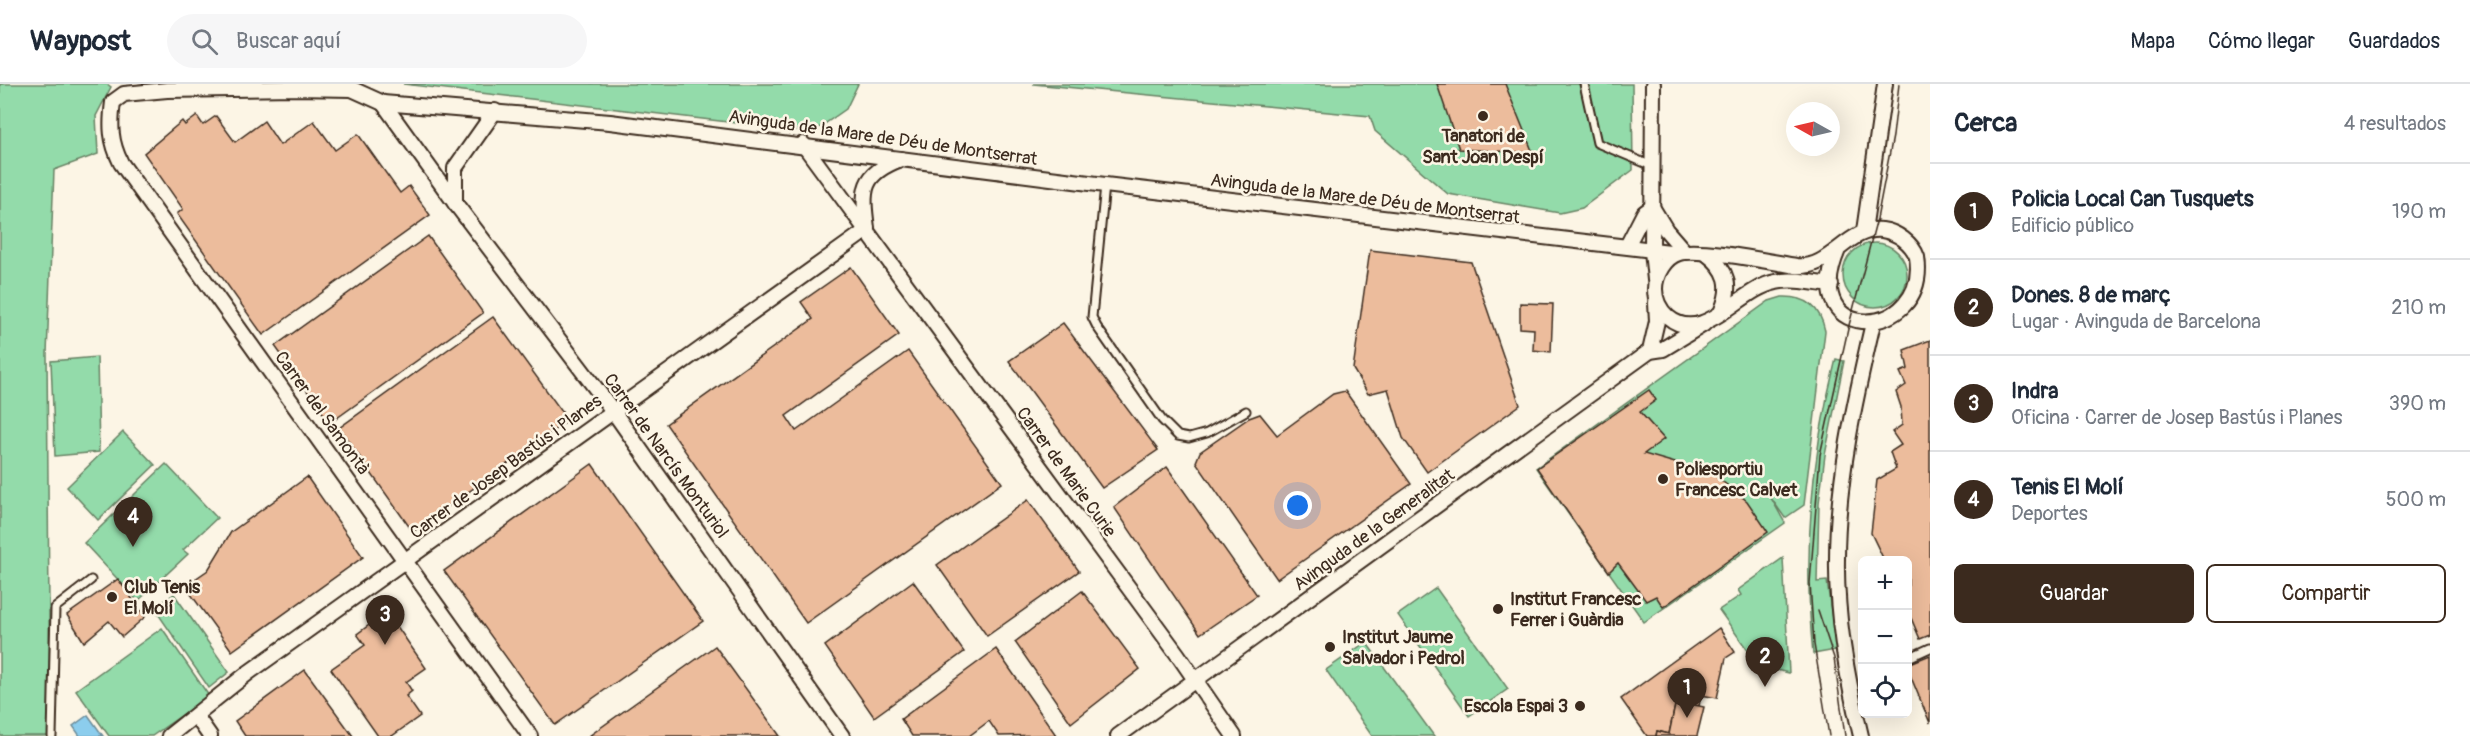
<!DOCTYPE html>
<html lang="es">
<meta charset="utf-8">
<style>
body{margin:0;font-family:Pangolin,sans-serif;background:#f6f6f7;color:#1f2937}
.controls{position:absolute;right:18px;bottom:18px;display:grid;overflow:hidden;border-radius:9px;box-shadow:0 6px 24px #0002}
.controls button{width:54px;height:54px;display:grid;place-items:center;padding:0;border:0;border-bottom:2px solid #e0e1e3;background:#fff;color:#1f2937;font:30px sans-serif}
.compass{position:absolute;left:1786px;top:18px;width:54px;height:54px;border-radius:50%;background:#fff;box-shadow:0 6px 24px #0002;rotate:278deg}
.you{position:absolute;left:1298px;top:422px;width:21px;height:21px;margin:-15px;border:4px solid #fff;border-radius:50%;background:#1a73e8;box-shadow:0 0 0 9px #1a73e833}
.badge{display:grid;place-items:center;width:39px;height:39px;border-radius:50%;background:#3b2a1e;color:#fff;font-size:20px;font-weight:700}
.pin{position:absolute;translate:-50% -50px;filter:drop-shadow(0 2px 3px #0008)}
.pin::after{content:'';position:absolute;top:32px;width:21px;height:18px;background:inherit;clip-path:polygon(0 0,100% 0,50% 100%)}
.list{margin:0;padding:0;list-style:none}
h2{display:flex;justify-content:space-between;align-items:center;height:78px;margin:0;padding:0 24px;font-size:26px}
h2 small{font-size:20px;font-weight:400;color:#747a83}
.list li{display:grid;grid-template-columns:39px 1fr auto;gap:18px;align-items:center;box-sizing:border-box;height:96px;padding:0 24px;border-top:2px solid #e0e1e3}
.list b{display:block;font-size:22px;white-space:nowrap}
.list p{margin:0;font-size:20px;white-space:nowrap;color:#747a83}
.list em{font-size:20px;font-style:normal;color:#747a83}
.actions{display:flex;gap:12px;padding:18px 24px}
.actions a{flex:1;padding:14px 0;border:2px solid #3b2a1e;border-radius:9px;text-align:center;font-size:21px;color:#3b2a1e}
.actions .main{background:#3b2a1e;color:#fff}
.icon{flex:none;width:33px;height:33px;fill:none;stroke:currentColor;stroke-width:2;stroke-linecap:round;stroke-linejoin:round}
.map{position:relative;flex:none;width:1930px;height:652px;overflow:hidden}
header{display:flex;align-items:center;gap:36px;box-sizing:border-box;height:84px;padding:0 30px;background:#fff;border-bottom:2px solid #e0e1e3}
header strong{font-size:28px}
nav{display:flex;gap:33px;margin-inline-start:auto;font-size:21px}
.search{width:420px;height:54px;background:#f6f6f7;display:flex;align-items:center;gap:15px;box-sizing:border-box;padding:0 21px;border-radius:33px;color:#747a83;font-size:22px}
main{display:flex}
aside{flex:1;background:#fff}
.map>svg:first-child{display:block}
.green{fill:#93dbaa;stroke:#678264;stroke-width:1.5}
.water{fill:#8ccded;stroke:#6c8c9a;stroke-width:1.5}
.building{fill:#ecbc9c;stroke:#3b2a1e;stroke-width:1.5}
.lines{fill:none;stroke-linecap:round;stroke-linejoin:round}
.service-casing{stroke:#3b2a1e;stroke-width:11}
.minor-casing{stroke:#3b2a1e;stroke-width:18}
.service{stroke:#fcf5e5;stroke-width:7}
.minor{stroke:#fcf5e5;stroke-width:14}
.tram{stroke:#3b2a1e;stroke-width:1.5}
.poi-dot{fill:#3b2a1e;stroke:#fcf5e5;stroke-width:2}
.labels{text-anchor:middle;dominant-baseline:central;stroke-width:5;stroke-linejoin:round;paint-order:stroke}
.poi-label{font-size:18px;font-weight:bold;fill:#3b2a1e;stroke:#fcf5e5;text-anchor:start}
.street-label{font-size:18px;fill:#3b2a1e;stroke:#fcf5e5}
</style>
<header>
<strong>Waypost</strong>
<div class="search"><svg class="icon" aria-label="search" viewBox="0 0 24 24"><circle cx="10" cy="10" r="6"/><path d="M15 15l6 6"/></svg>Buscar aquí</div>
<nav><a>Mapa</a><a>Cómo llegar</a><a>Guardados</a></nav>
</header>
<main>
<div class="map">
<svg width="1930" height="652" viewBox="0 0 1930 652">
<rect width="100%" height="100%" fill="#fcf5e5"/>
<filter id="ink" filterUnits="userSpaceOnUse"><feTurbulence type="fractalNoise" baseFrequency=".0167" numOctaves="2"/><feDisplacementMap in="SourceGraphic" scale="12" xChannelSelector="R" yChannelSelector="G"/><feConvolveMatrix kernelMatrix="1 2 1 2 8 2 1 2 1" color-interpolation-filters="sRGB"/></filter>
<g filter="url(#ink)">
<g class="green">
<polygon points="0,0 107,0 111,3 96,32 98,70 54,86 47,270 50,652 0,652"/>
<polygon points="403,0 858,0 846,25 813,48"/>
<polygon points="1033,0 1632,0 1633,86 1582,124 1560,129 1448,110 1375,47 1370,32"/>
<circle cx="1875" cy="191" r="32"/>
<path d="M1782,213C1807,212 1820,223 1825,247L1804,421L1785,434L1771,414L1785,439L1644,538L1536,384L1769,217Z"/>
<polygon points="97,273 99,368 55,372 51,277"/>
<path d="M1836,275L1844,277L1825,371L1819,419L1817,498L1827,497L1836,566L1813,570C1803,470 1811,372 1836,275Z"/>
<polygon points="123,348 155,381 98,436 67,403"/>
<polygon points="166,380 217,434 183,466 188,470 138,517 84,459"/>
<polygon points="1783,474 1789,589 1759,582 1719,526 1741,511 1738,506"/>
<polygon points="1436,504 1508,605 1469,632 1398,531"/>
<polygon points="174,510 229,588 209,604 154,524"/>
<polygon points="162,544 209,612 152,652 109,652 76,606"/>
<polygon points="1366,558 1434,652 1372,652 1326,586"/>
</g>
<polygon class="water" points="88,631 103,652 80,652 73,642"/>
<g class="building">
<polygon points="1437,0 1505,0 1533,69 1459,65"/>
<polygon points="197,32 203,41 216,32 235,58 264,37 280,61 314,37 335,66 358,50 400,109 409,102 430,131 263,251 177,130 183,125 144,69 182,37 185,41"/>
<polygon points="428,152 483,229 330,339 275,262"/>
<polygon points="1370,166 1471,178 1520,321 1427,388 1403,354 1388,305 1368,310 1353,285"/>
<polygon points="851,183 899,251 786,332 796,347 908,267 1002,399 806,539 666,340 813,235 801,218"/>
<polygon points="1520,219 1553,220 1551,268 1533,266 1534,245 1520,244"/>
<polygon points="493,233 568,336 413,448 339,344"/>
<polygon points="1063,239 1158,366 1102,404 1009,277"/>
<polygon points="1930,256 1930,551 1920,555 1908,527 1908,476 1884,476 1871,449 1877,396 1896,385 1890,368 1901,361 1892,348 1902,341 1901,323 1896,308 1906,301 1900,288 1908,285 1904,266"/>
<polygon points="1649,306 1656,316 1640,328 1664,355 1644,370 1713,390 1747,417 1768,448 1663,523 1656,512 1646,517 1618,479 1609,488 1537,384"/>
<polygon points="1345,307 1411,400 1277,495 1196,378 1200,368 1249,334 1260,330 1277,351 1333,310"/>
<polygon points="592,380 703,537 555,641 444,487"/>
<polygon points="1167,383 1257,511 1200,550 1114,423"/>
<polygon points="307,393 363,473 232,567 185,502 208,486 231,448"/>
<polygon points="1028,416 1079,487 987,552 937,481"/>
<polygon points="118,495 145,533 122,553 109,537 84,558 67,531"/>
<polygon points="913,497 964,568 874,633 825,562"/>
<polygon points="1082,507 1140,585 1071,639 1015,558"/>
<polygon points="387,528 426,584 406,598 412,607 406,612 420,632 392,652 378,652 331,585 365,561 357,550"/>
<polygon points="1719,544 1735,568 1726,574 1717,614 1701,611 1699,622 1676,617 1669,650 1657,647 1656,652 1647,652 1621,615"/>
<polygon points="715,562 780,652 589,652"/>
<polygon points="996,565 1056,651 999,652 989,637 969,652 912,652 901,635"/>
<polygon points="1930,571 1930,639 1908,586 1908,580"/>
<polygon points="305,586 353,652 245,652 235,637"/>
<polygon points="1676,617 1704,623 1697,652 1656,652 1657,647 1669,650"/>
</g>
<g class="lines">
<defs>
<g id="service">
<polyline points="1584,0 1597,59 1652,82"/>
<polyline points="1105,101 1092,233 1097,243 1162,336 1178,352 1189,354 1207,349 1246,327"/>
<polyline points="1908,574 1930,564"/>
<polyline points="52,652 55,524 91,496"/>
</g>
<g id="minor">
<polyline points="1653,0 1652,167 1655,196"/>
<polyline points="383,19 455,119 613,327 842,652"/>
<polyline points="803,60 1178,571 1234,652"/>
<polyline points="455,119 455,84 495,27"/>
<polyline points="1652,123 1666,146 1685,168"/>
<path d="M867,144C862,106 861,90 901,75"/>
<polyline points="1864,147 1885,0"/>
<polyline points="1627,162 1644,129 1652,123"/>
<path d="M1707,170C1728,186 1732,202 1722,226"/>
<path d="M1831,201C1813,199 1793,194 1776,198C1740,204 1703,263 1668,233C1659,225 1655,216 1655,205C1655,191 1665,173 1679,169C1699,163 1771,178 1796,182C1831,186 1847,143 1882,146C1897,148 1912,159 1917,173C1930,257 1796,263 1838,166"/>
<polyline points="1650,267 1657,237 1656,219"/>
<polyline points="196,632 210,652"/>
<polyline points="169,652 248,589 867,146"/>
<path d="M530,652L121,79C110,57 110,41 113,18L124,10L167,6L294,4L352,5L383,19L610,38L1105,101L1678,169"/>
<polyline points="1118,652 1650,267 1663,265 1704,240"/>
<path d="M1861,652C1847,595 1836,534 1837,475C1837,395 1855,316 1873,239"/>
</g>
</defs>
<use href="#service" class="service-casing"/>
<use href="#minor" class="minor-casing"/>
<use href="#service" class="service"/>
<use href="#minor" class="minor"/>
<g class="tram">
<polyline points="1818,526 1834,574 1845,652"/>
<polyline points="1829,652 1814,560 1810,499 1820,371 1848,245 1877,135 1893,52 1899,0"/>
</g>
</g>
</g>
<g class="poi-dot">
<circle cx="1483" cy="32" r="6"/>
<circle cx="1663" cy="395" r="6"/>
<circle cx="112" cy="513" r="6"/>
<circle cx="1498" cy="525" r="6"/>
<circle cx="1330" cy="563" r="6"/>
<circle cx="1580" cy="622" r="6"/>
</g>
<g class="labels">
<g class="poi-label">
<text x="1483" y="52" text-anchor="middle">Tanatori de<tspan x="1483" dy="21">Sant Joan Despí</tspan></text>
<text x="1675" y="385">Poliesportiu<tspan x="1675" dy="21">Francesc Calvet</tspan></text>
<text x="124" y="503">Club Tenis<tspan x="124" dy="21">El Molí</tspan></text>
<text x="1510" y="515">Institut Francesc<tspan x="1510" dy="21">Ferrer i Guàrdia</tspan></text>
<text x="1342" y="553">Institut Jaume<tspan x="1342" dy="21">Salvador i Pedrol</tspan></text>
<text x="1568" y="622" text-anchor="end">Escola Espai 3</text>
</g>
<g class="street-label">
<text transform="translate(883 54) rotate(8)">Avinguda de la Mare de Déu de Montserrat</text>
<text transform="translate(1365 115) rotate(7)">Avinguda de la Mare de Déu de Montserrat</text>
<text transform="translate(322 329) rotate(54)">Carrer del Samontà</text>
<text transform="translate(666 372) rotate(54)">Carrer de Narcís Monturiol</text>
<text transform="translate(506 383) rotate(-36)">Carrer de Josep Bastús i Planes</text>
<text transform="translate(1066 388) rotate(54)">Carrer de Marie Curie</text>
<text transform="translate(1374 446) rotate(-36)">Avinguda de la Generalitat</text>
</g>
</g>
</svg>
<div class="controls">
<button>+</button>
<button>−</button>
<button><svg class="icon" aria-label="locate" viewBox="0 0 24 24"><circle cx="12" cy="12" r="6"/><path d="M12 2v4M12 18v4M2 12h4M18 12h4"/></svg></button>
</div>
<svg class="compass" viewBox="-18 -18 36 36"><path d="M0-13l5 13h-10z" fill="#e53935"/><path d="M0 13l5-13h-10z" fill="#747a83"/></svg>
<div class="you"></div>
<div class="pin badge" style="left:1687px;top:634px">1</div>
<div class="pin badge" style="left:1765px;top:603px">2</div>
<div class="pin badge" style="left:385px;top:561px">3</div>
<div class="pin badge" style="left:133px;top:463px">4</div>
</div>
<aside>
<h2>Cerca<small>4 resultados</small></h2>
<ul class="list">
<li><span class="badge">1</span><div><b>Policia Local Can Tusquets</b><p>Edificio público</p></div><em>190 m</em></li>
<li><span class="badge">2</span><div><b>Dones. 8 de març</b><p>Lugar · Avinguda de Barcelona</p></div><em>210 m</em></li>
<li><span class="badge">3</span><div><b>Indra</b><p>Oficina · Carrer de Josep Bastús i Planes</p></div><em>390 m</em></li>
<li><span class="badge">4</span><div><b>Tenis El Molí</b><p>Deportes</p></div><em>500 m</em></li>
</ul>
<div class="actions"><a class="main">Guardar</a><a>Compartir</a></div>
</aside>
</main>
